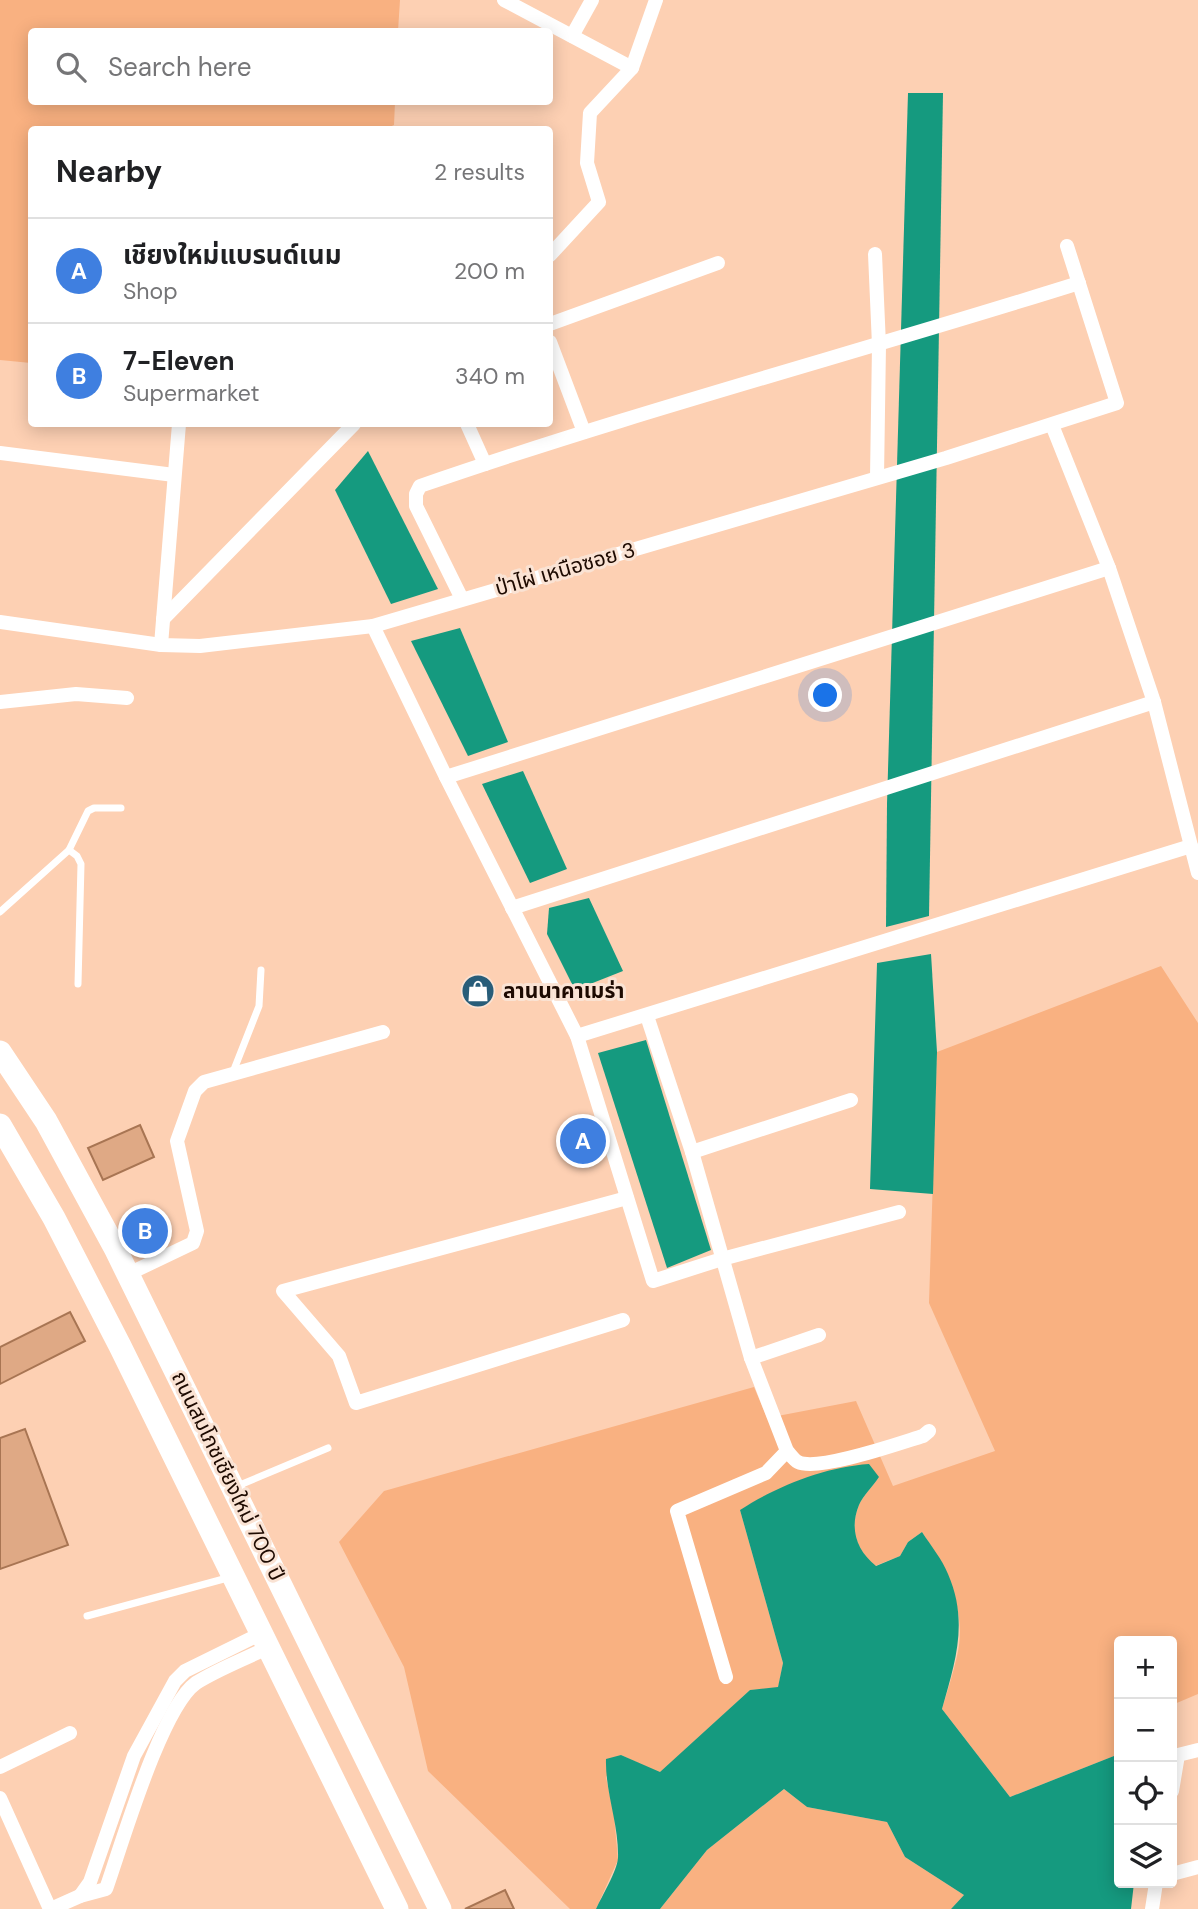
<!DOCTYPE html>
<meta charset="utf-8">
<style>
body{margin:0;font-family:"DM Sans","Noto Sans Thai",sans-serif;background:#f2f2f2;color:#202124}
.controls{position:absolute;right:21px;bottom:21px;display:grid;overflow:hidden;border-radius:7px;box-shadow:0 4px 18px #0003}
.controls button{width:63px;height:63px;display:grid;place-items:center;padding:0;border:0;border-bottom:2px solid #e0e0e0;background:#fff;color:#202124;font:35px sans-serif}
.you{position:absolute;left:826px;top:696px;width:24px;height:24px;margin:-18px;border:5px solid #fff;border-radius:50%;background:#1a73e8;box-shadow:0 0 0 10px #1a73e833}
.badge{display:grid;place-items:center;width:46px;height:46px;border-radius:50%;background:#285d79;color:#fff;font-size:23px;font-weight:700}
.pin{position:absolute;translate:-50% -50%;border:4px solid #fff;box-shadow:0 2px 7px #0006}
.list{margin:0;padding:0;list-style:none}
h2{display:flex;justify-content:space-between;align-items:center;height:91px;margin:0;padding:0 28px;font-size:30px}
h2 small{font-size:23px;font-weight:400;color:#757577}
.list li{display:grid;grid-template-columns:46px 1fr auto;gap:21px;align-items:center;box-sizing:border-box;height:105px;padding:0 28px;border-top:2px solid #e0e0e0}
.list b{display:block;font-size:26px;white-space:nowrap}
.list p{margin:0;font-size:23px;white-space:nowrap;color:#757577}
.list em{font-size:23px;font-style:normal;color:#757577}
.icon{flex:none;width:38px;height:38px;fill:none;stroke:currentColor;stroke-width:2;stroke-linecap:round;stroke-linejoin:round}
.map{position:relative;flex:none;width:1198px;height:1909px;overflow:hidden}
.search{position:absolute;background:#fff;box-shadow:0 4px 18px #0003;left:28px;top:28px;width:525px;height:77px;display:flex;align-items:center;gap:18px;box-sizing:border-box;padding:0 24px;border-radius:7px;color:#757577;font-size:26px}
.panel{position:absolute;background:#fff;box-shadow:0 4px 18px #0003;left:28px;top:126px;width:525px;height:301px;border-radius:7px}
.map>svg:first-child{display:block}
.green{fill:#f9b181}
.water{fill:#159a7f}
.building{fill:#dfa985;stroke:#a87553;stroke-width:2}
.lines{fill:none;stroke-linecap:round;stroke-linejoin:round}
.service{stroke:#fff;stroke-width:7}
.minor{stroke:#fff;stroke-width:14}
.primary{stroke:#fff;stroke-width:23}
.labels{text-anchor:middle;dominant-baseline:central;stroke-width:6;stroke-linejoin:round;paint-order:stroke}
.street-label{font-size:21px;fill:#1d0a01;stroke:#fae3d4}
.poi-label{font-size:21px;font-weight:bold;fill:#1d0a01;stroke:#fae3d4;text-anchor:start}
</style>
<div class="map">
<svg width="1198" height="1909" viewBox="0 0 1198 1909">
<rect width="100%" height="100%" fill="#fdd0b3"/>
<g class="green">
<polygon points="0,0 400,0 398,31 32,32 32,102 395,102 394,125 383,130 32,130 31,363 0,360"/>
<path d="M1161,966L1198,1023V1694L1172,1705V1641H1119V1754L1010,1797L942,1709C947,1692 953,1674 957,1656C968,1611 946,1568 922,1532L908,1542L900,1556L875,1566C857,1550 849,1530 859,1505C863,1496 873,1486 879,1477L836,1469L770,1493L740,1510L783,1663L778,1688L750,1690L660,1773L621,1755L606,1777L614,1815L618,1860L596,1909H570L428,1771L404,1667L339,1542L384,1491L754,1387L767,1418L856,1401L893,1486L995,1451L929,1303L937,1052Z"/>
<polygon points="784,1789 807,1807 887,1822 905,1857 964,1895 951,1909 660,1909 707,1850"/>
</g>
<g class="water">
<polygon points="908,93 943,93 929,916 886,927 887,804"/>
<polygon points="368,451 438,589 391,604 335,490"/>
<polygon points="460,628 508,742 468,756 411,641"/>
<polygon points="523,771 567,869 530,883 482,784"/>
<polygon points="589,898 623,971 575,990 547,934 549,908"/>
<polygon points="931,954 937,1052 933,1194 870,1189 877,963"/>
<polygon points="646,1040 711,1250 667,1268 598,1053"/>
<path d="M869,1464L879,1477C873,1486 863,1496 859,1505C849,1529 857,1551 876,1566L900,1556L908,1542L922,1532C931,1546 942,1559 948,1574C969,1622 955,1663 942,1709L1010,1797L1119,1754V1883H1134L1131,1909H951L964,1895L905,1857L887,1822L807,1807L784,1789L707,1850L660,1909H596C602,1896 617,1871 618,1858C619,1824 605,1792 606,1759L621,1755L660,1772L750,1690L778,1687L783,1663L740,1510C777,1486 825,1467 869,1464Z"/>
</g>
<g class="building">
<polygon points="140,1125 154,1157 103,1180 88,1148"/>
<polygon points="70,1312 85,1341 0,1384 0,1347"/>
<polygon points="25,1429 68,1545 0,1569 0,1438"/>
<polygon points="505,1890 514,1909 465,1909"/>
</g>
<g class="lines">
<g class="service">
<polyline points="69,850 77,856 81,864 78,984"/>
<polyline points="0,912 69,850 88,811 94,808 121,808"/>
<polyline points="233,1072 259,1006 261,970"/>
<polyline points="235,1487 328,1448"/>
<polyline points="87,1616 231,1577"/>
</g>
<g class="minor">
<polyline points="504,0 632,68 590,113 587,163 599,202 550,255"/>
<polyline points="572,36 592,0"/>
<polyline points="632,68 656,0"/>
<polyline points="875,254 879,345 877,477"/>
<polyline points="550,324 718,263"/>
<polyline points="550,342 584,432"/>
<polyline points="467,424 485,464"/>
<polyline points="1052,425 1109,568 1154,702 1198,873"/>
<polyline points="0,453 174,475"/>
<path d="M462,599L416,506V494L420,486C637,411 860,352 1079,283"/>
<polyline points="163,619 354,424"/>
<polyline points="0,622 161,645 200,646 373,626 946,458 1117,403 1067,246"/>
<polyline points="373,626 446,777 577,1036 653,1281 722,1259 899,1212"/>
<polyline points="161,645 179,424"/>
<polyline points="0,702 76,694 127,698"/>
<polyline points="446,777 1109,568"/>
<polyline points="512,908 1154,702"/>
<polyline points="647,1016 692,1152 751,1358"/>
<polyline points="577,1036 1191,846"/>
<polyline points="692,1152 851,1100"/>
<polyline points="128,1274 193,1243 197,1231 177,1141 195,1091 204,1082 383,1032"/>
<polyline points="623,1320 356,1403 339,1356 283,1291 627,1198"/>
<path d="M819,1335L751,1358L787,1451C790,1454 794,1460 798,1462C818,1472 900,1443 923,1436L929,1431"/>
<polyline points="726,1677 677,1511 766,1473 787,1451"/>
<polyline points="0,1767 70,1733"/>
<polyline points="1172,1791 1178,1755 1198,1750"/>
<polyline points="0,1798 50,1909"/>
<polyline points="1172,1874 1198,1867"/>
<polyline points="80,1896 90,1882 134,1756 175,1681 185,1671 262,1633"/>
<path d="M51,1909L80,1896L106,1889C122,1844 161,1708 196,1683C218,1669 245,1659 269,1647"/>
<polyline points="1152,1909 1156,1883"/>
</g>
<g class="primary">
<polyline points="0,1052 46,1121 115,1248 440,1909"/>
<polyline points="0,1125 54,1218 120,1346 397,1909"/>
</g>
</g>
<defs>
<symbol id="shop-disc" viewBox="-11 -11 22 22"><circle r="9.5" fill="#285d79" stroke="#fae3d4"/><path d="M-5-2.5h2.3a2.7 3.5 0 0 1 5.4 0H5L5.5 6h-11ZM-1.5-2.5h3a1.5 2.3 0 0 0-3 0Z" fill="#fff"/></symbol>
</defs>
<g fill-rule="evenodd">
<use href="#shop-disc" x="459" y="972" width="38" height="38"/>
</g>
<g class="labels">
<g class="street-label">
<text transform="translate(565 569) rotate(-16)">ป่าไผ่ เหนือซอย 3</text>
<text transform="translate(228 1476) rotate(64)">ถนนสมโภชเชียงใหม่ 700 ปี</text>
</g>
<g class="poi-label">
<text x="503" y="991">ลานนาคาเมร่า</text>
</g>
</g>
</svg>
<div class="controls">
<button>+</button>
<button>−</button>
<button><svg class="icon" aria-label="locate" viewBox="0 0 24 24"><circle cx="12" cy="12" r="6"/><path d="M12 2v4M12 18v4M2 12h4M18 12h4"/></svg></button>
<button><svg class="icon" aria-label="layers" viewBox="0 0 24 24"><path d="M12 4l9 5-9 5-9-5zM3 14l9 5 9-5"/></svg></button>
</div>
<div class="you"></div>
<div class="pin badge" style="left:583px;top:1141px;background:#3f7fe0">A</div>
<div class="pin badge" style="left:145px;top:1231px;background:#3f7fe0">B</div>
<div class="search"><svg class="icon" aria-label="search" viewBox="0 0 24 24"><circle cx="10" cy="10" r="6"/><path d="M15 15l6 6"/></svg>Search here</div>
<section class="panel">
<h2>Nearby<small>2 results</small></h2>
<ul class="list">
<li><span class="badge" style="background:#3f7fe0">A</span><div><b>เชียงใหม่แบรนด์เนม</b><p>Shop</p></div><em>200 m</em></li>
<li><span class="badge" style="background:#3f7fe0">B</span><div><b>7-Eleven</b><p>Supermarket</p></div><em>340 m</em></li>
</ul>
</section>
</div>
